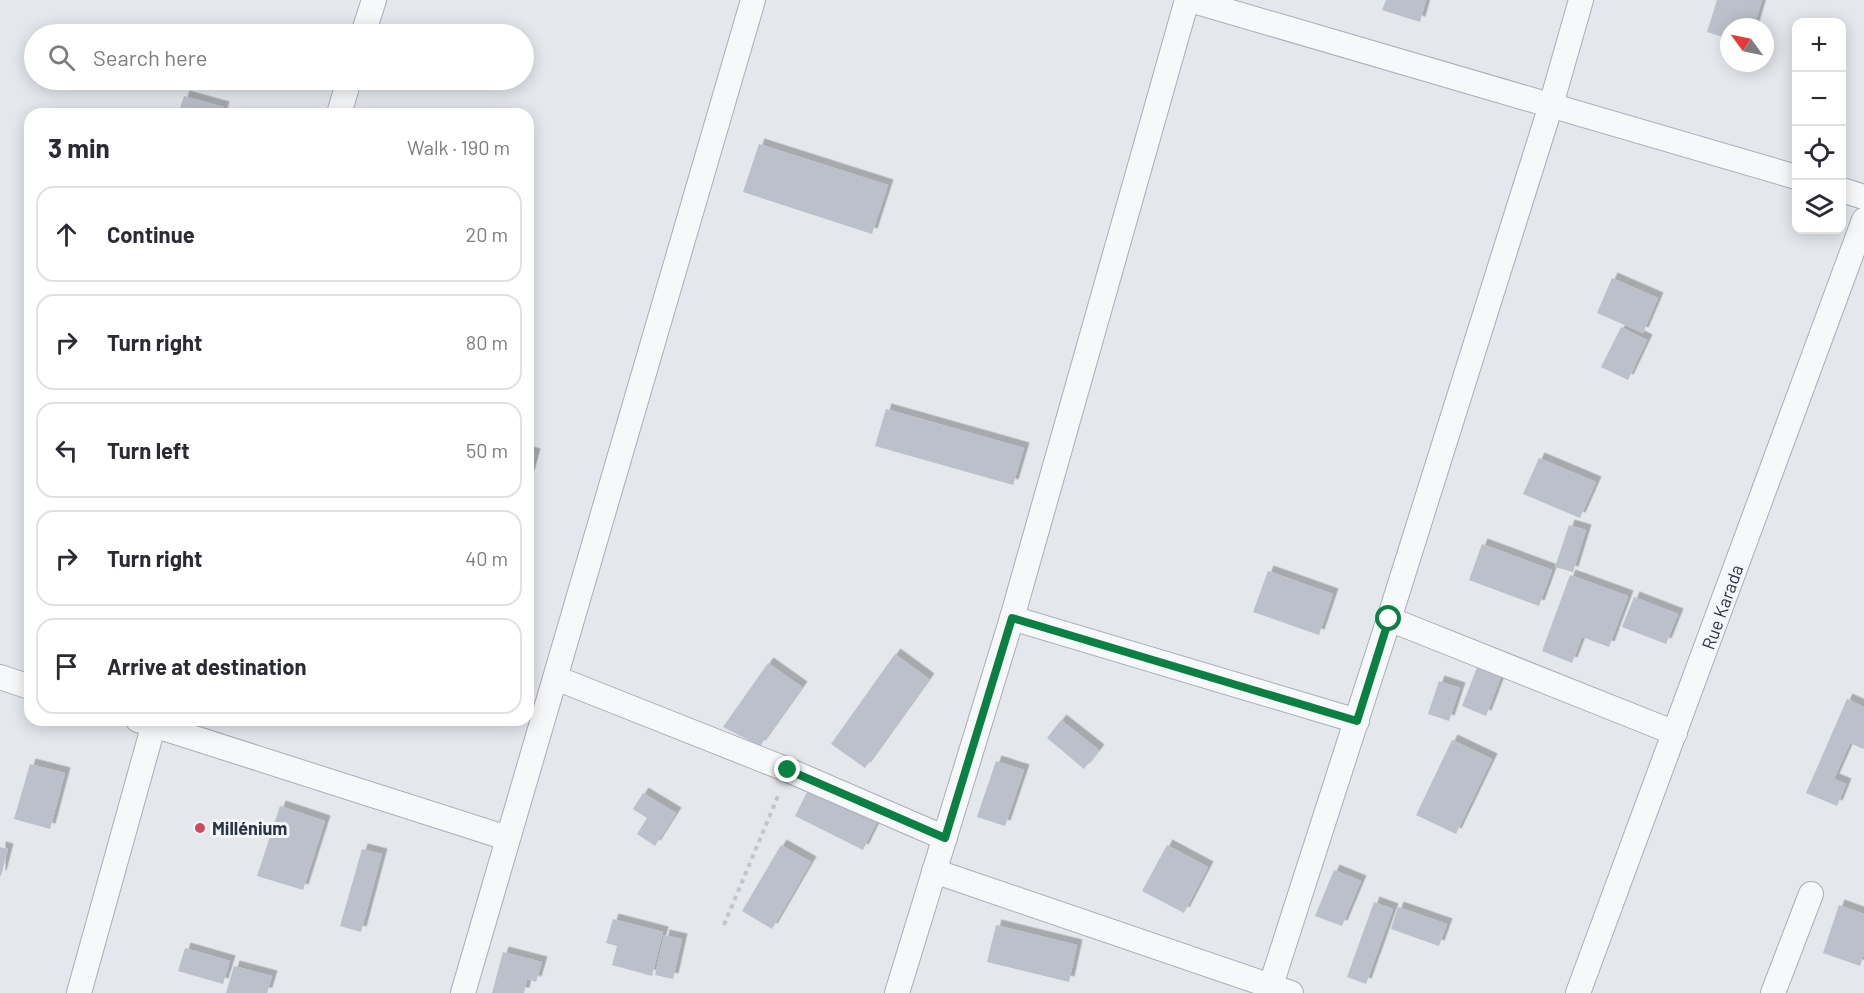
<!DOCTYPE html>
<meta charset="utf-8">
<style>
body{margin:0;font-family:Barlow,sans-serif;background:#f2f2f3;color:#2b2b33}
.controls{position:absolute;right:18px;top:18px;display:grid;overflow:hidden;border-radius:12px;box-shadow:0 3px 15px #0003}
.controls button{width:54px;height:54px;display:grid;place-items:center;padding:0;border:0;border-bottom:2px solid #e1e1e2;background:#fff;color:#2b2b33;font:30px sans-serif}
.compass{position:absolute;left:1720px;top:18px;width:54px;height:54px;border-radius:50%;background:#fff;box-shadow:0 3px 15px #0003;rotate:303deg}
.stop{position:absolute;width:18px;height:18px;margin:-14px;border:4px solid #0b8043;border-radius:50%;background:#fff}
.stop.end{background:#0b8043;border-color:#fff;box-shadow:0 2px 6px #0008}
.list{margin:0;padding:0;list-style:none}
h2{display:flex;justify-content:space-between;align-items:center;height:78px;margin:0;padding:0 24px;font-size:26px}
h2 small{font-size:20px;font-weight:400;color:#7c7c81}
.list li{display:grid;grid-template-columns:39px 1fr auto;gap:18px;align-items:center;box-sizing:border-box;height:96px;margin:0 12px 12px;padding:0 12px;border:2px solid #e1e1e2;border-radius:18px}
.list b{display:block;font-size:22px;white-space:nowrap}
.list em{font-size:20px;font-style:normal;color:#7c7c81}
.icon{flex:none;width:33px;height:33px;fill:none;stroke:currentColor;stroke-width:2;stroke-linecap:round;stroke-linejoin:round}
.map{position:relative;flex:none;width:1864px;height:993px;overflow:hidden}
.search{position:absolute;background:#fff;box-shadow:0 3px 15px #0003;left:24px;top:24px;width:510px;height:66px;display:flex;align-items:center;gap:15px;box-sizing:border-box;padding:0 21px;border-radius:33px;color:#7c7c81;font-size:22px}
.panel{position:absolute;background:#fff;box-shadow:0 3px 15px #0003;left:24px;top:108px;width:510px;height:618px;border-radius:18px}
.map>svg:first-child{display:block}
.building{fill:#bbc0ca;filter:url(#shadow)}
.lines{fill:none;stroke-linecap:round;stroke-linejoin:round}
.minor-casing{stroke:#a9aeb7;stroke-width:26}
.path{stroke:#c2c5cb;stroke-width:4;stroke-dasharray:4.5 4.5;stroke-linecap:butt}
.minor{stroke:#f7f8fa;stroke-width:24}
.route{stroke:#0b8043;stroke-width:8}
.poi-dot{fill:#d1495b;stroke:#f4f6f9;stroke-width:2}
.labels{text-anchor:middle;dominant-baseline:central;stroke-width:6;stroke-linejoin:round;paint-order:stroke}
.street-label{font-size:18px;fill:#2b3445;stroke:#f4f6f9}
.poi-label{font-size:18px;font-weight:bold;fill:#2b3445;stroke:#f4f6f9;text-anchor:start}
</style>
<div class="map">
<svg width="1864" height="993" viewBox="0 0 1864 993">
<defs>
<filter id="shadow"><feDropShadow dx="5.5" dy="-5.5" stdDeviation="0" flood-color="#0004"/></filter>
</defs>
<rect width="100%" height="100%" fill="#e4e7ec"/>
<g class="building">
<polygon points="1386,0 1426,0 1420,22 1382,10"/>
<polygon points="1717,0 1762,0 1754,27 1729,27 1729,39 1707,32"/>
<polygon points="184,96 224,107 222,114 178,114"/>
<polygon points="759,144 888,185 872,234 743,192"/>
<polygon points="1612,278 1658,298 1643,333 1597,313"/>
<polygon points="1621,327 1647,340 1628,380 1601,367"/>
<polygon points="886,409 1024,448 1013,485 875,446"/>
<polygon points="528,452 535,454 529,476 528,476"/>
<polygon points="1539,458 1596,482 1580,518 1523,494"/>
<polygon points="1569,525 1586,530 1573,572 1555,567"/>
<polygon points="1482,544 1552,570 1539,606 1469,580"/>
<polygon points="1268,571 1333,594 1319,635 1253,612"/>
<polygon points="1570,575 1628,596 1609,647 1582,637 1572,663 1542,651"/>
<polygon points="1634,597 1678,614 1666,644 1622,627"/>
<polygon points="895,654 929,679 865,768 831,744"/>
<polygon points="768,663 802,687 760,746 723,727"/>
<polygon points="1478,665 1502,674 1486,716 1462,706"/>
<polygon points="1439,681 1460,688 1449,721 1428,714"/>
<polygon points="1847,699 1864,707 1864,747 1863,749 1850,743 1834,779 1846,784 1837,806 1806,793"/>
<polygon points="467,720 481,720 476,726"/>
<polygon points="1061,720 1099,750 1084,769 1047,738"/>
<polygon points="1452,740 1492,759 1456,834 1416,815"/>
<polygon points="996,761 1024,770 1005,826 977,817"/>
<polygon points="30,764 65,773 50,829 14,819"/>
<polygon points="810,786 878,820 863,850 795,816"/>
<polygon points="643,793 676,813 655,846 637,834 647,818 633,809"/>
<polygon points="280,806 325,821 303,890 257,876"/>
<polygon points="781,845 811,862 772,929 742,911"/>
<polygon points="1167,845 1208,867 1184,913 1142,891"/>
<polygon points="0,847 8,849 1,876 0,876"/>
<polygon points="362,849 382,854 361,932 340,926"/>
<polygon points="1334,870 1361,881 1342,926 1315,916"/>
<polygon points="1374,902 1393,909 1366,984 1347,977"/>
<polygon points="1839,905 1864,914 1864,954 1860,966 1823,953"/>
<polygon points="1398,907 1447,924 1439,946 1391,929"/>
<polygon points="613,919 663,932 652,976 612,965 617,946 606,943"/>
<polygon points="996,925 1077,945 1069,982 987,962"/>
<polygon points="664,935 682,939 673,979 655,975"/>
<polygon points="185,948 230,961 223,984 178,971"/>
<polygon points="503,952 542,962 536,982 527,979 524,993 492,993"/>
<polygon points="234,966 272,976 267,993 226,993"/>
</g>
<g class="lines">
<defs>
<g id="minor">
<polyline points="1190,0 1796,177"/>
<polyline points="363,34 374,0"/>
<polyline points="339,114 349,80"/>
<polyline points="1842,190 1864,197"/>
<polyline points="1012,618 1357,721"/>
<polyline points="1389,619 1675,733"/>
<polyline points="0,677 30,687"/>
<polyline points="556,678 788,770 945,838"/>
<polyline points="138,720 507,838"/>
<polyline points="934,871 1291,993"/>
<polyline points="1271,985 1389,619 1551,105 1581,0"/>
<polyline points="79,993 155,720"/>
<polyline points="463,993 753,0"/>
<polyline points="897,993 1012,618 1187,0"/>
<polyline points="1578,993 1864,220"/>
<polyline points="1773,993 1811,894"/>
</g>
</defs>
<use href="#minor" class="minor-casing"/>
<polyline class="path" points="724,925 778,796"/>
<use href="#minor" class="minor"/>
</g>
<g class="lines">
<polyline class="route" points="788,770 945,838 1012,618 1357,721 1389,619"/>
</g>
<circle class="poi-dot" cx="200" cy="828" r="6"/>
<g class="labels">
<g class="street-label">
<text transform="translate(1722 607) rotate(-70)">Rue Karada</text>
</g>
<g class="poi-label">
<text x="212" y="828">Millénium</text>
</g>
</g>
</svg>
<div class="controls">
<button>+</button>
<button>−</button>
<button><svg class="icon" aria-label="locate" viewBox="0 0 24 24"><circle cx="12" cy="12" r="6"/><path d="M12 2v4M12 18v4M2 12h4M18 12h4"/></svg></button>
<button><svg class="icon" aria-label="layers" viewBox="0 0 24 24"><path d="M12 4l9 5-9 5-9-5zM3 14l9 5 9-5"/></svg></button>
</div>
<svg class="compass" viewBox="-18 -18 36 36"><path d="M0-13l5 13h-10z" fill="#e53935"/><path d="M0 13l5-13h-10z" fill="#7c7c81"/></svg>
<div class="stop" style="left:1389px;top:619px"></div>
<div class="stop end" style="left:788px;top:770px"></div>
<div class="search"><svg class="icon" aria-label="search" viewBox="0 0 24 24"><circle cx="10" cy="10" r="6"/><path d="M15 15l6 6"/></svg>Search here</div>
<section class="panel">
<h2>3 min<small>Walk · 190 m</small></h2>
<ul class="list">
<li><svg class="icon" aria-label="ahead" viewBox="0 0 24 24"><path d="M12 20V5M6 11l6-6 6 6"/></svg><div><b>Continue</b></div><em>20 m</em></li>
<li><svg class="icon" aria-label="right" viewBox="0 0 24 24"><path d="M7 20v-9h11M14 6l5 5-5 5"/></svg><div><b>Turn right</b></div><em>80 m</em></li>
<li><svg class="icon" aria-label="left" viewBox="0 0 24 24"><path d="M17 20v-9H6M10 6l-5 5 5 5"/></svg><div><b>Turn left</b></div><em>50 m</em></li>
<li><svg class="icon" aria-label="right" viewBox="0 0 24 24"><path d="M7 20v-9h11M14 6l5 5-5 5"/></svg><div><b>Turn right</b></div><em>40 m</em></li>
<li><svg class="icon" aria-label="arrive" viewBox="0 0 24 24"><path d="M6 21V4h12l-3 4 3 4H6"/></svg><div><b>Arrive at destination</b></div></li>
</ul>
</section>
</div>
